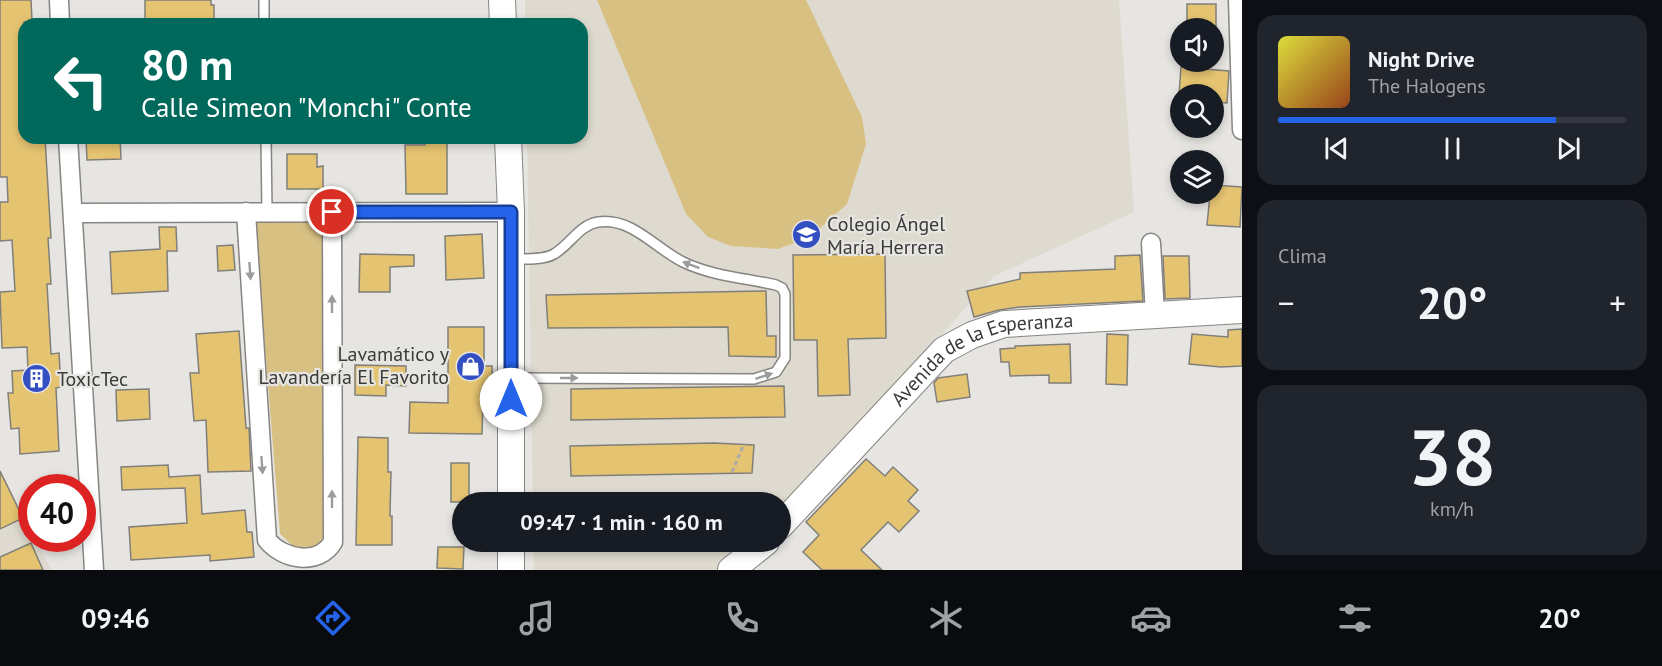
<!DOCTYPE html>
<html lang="es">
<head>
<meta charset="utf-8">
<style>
  :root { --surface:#171b24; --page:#20242c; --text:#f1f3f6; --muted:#9ea1a6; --line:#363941; --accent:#2563eb }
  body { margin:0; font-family:"PT Sans",sans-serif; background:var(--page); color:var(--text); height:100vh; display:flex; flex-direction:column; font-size:22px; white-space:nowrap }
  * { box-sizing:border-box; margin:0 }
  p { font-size:20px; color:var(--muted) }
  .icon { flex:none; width:33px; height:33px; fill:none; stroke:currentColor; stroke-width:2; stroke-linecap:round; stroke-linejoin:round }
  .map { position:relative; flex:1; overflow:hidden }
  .sheet { display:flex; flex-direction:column; gap:15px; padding:15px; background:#0d0f14; width:420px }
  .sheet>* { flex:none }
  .guide { position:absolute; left:18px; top:18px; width:570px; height:126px; border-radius:18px; box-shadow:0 3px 9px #0003; background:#00695c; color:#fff; overflow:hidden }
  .fabs { position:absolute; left:1170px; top:18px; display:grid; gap:12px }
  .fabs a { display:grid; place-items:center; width:54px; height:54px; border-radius:50%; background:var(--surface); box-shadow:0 3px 9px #0003; font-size:30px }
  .speed { position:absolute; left:18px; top:474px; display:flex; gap:12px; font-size:30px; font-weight:700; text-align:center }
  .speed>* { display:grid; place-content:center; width:78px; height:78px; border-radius:50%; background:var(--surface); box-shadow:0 3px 9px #0003; line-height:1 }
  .speed .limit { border:9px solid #d22; background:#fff; color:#111 }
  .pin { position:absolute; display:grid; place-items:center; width:51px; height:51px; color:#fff; margin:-26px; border:3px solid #fff; border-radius:50%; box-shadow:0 2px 6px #0007 }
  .me { position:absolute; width:66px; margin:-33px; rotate:0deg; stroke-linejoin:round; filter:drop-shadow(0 0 4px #0008) }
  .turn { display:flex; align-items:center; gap:21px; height:126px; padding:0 24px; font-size:27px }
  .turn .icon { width:78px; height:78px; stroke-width:2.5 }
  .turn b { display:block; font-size:42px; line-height:51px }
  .big { font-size:45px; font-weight:800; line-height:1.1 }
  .sheet .widget { flex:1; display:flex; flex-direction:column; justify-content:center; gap:9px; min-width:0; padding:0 21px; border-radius:18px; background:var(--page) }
  .sheet .dial { align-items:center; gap:0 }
  .dial b { font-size:78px; line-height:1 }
  .song { display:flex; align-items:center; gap:18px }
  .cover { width:72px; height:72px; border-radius:9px; background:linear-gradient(135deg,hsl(60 70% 55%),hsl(20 70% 35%)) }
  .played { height:6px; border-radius:3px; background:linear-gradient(90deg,var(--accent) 80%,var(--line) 80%) }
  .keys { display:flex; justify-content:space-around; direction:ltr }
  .heat { display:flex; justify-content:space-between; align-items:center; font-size:33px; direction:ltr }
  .trip { position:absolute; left:452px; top:492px; width:339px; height:60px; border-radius:30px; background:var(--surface); box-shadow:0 3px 9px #0003; font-weight:800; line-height:60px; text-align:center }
  .menu { display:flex; height:96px; justify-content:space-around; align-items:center; background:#090b0e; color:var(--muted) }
  .menu .icon { width:42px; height:42px }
  .menu .active { color:var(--accent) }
  .menu b { font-size:27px; color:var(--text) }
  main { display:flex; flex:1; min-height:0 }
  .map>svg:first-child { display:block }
  .built { fill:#dedacf }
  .green { fill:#d8c083 }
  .building { fill:#e5c471; stroke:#817f7b; stroke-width:1.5 }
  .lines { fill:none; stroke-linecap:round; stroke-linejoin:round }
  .lane-casing { stroke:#878582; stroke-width:12 }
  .street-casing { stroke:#878582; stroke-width:21 }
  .secondary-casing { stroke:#878582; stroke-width:28 }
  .path { stroke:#acaba8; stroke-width:3; stroke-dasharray:4.5 3; stroke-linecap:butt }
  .lane { stroke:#fff; stroke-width:9 }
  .street { stroke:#fff; stroke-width:18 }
  .secondary { stroke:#fff; stroke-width:26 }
  .oneway { fill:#9c9c9c }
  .route-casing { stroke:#184099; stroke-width:15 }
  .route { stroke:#2563eb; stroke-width:10 }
  .labels { text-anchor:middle; stroke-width:4.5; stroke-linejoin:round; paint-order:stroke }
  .poi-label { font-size:20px; fill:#3a3a38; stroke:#e6e5e1; text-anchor:start }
  .street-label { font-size:20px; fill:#3a3a38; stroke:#e6e5e1 }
</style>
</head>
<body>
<main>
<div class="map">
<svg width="1242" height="570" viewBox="0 0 1242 570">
  <rect width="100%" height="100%" fill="#e6e5e1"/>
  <g class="built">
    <polygon points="525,0 1119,0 1134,212 994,276 780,515 780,502 533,502 527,138 582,138 582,24 525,24"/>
    <polygon points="0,469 31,532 32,538 35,539 51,570 0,570"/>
    <polygon points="533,542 756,542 718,570 534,570"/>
  </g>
  <g class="green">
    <polygon points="597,0 806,0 862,117 866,144 847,204 810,237 778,249 731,246 708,237 686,214"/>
    <polygon points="255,222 326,222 326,538 318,548 294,547 280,534"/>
  </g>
  <g class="building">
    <polygon points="0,0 31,0 32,21 24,22 24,138 45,138 51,238 48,238 51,284 47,284 51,354 59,353 61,387 56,388 59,451 20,454 19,428 11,429 8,393 13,393 12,371 28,370 27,347 2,348 0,292 15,291 12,240 0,241 0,202 8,202 7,177 0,177"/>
    <polygon points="145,0 211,0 211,5 214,5 214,24 145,24"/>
    <rect x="1187" y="4" width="29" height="22"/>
    <polygon points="1181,67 1229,71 1227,103 1214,102 1214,94 1179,94"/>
    <polygon points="86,138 120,138 121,159 87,160"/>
    <polygon points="425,140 447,140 447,194 406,194 405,145 425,145"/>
    <polygon points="287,154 317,154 317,167 323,166 323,189 287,189"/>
    <polygon points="1214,185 1242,187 1240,227 1207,225 1210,194 1214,194"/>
    <polygon points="159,227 176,227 177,251 167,251 168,291 112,294 110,252 160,249"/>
    <polygon points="482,234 484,278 446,280 445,236"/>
    <polygon points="233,245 235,270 218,271 217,246"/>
    <polygon points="360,254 414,255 414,266 390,267 390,292 359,292"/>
    <polygon points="885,254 886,338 848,339 850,395 818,396 817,340 794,340 793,255"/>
    <polygon points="1140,255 1143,301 1020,307 999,310 974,317 967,291 1020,279 1020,273 1115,269 1115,256"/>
    <polygon points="1163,256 1189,256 1190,298 1165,299"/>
    <polygon points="766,291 767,336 776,336 776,357 729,356 728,327 548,328 546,295"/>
    <polygon points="448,327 484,327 484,366 492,366 493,399 483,399 482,434 409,433 410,402 448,403"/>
    <polygon points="1242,329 1242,366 1221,367 1189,364 1192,334 1228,337 1228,330"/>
    <polygon points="239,331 246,428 249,428 251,471 208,472 206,420 194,421 190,373 199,373 196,334"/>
    <polygon points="1107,334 1128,335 1127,385 1106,384"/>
    <polygon points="1070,344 1071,383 1049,383 1049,375 1010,376 1009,362 1001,362 1000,349 1015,348 1015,346"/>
    <polygon points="355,365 406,366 406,386 386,385 386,396 355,395"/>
    <polygon points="967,374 970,397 937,402 934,383 938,378"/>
    <polygon points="784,386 785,417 571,420 571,389"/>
    <polygon points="149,389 150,419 117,421 116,390"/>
    <polygon points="358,437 388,438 388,472 391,472 390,516 392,516 392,545 356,545"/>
    <polygon points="714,443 754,445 752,473 571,476 570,446"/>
    <polygon points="866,459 885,476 893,467 918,490 908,501 919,511 899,532 888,522 861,550 882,570 822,570 803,552 819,535 806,522"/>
    <rect x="451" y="463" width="18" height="39"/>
    <polygon points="168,465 169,477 200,475 202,514 245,510 247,532 252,532 254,557 210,561 210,555 131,560 129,527 187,523 185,488 122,490 121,467"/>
    <polygon points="0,471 23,518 0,529"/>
    <polygon points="31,543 43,570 0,570 0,557"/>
    <polygon points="438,547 464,547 463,569 437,568"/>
  </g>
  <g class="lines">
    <defs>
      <g id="lane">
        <polyline points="264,0 264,24"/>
        <polyline points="266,138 267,212"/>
        <path d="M513 378 754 379 776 372 785 358V294L782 288 776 285C745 278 712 276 683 262 656 249 632 217 598 222 579 225 570 245 554 254 544 260 526 259 514 259"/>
      </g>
      <g id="street">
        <polyline points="59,0 60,24"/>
        <polyline points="1238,0 1242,130"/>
        <polyline points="68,138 94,570"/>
        <path d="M246 212 267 540C283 560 319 566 333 542L332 212"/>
        <polyline points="73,213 511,212"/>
        <polyline points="1151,243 1155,315"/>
      </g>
      <g id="secondary">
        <polyline points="502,0 503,24"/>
        <polyline points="508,138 511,212 511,502"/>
        <path id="s1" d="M780 526 944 350 972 335 1004 324 1242 310"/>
        <polyline points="511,542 511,570"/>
        <polyline points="731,570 766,542"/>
      </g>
    </defs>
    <use href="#lane" class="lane-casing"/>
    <use href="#street" class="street-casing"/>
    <use href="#secondary" class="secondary-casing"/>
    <polyline class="path" points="732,472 744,444"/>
    <use href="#lane" class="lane"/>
    <use href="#street" class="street"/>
    <use href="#secondary" class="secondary"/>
  </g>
  <defs><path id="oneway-solid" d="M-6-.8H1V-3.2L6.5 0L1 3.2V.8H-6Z" transform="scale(1.5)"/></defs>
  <g class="oneway">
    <use href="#oneway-solid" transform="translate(691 265) rotate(-159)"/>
    <use href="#oneway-solid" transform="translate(250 271) rotate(86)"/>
    <use href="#oneway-solid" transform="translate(332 304) rotate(-90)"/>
    <use href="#oneway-solid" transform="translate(764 376) rotate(-18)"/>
    <use href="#oneway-solid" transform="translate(569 378)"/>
    <use href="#oneway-solid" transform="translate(262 465) rotate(86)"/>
    <use href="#oneway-solid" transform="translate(332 499) rotate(-90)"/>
  </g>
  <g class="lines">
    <defs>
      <polyline id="route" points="332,212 511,212 511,399"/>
    </defs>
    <use href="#route" class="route-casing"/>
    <use href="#route" class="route"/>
  </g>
  <defs>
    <symbol id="school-disc" viewBox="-11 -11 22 22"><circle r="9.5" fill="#344fc1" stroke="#e6e5e1"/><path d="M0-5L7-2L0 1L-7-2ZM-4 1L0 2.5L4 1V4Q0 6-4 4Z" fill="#fff"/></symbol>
    <symbol id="shop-disc" viewBox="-11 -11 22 22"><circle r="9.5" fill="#344fc1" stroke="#e6e5e1"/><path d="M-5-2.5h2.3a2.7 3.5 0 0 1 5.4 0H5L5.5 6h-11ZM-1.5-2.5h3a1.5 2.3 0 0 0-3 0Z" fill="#fff"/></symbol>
    <symbol id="building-disc" viewBox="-11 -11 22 22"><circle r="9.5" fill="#344fc1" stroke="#e6e5e1"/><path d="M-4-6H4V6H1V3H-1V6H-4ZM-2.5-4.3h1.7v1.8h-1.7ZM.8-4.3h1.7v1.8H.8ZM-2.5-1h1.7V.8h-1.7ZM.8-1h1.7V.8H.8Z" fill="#fff"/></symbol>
  </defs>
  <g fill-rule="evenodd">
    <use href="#school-disc" x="790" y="218" width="33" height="33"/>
    <use href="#shop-disc" x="454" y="350" width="33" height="33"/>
    <use href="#building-disc" x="20" y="362" width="33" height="33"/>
  </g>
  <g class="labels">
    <g class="poi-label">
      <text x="827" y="231">Colegio Ángel<tspan x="827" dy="23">María Herrera</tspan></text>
      <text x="449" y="361" text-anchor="end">Lavamático y<tspan x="449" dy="23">Lavandería El Favorito</tspan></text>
      <text x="57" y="386">ToxicTec</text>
    </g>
    <g class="street-label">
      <text dy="7" stroke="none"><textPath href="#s1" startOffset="272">Avenida de la Esperanza</textPath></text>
    </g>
  </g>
</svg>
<div class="fabs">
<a><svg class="icon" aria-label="sound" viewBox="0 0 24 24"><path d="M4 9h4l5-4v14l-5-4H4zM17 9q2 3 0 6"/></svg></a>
<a><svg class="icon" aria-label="search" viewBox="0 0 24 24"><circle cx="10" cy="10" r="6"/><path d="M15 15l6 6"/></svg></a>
<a><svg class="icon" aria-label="layers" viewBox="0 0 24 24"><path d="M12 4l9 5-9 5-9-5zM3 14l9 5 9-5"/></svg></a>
</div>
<div class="speed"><div class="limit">40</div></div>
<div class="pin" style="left:332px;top:212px;background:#d93025"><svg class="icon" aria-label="arrive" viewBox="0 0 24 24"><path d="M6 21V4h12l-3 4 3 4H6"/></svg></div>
<svg class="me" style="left:511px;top:399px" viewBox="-20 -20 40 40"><circle r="19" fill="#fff"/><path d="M0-13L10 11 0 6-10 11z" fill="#2563eb"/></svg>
<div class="trip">09:47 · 1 min · 160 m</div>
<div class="guide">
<div class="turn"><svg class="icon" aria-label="left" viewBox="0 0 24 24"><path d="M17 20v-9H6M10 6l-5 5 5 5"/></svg><div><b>80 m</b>Calle Simeon &quot;Monchi&quot; Conte</div></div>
</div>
</div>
<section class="sheet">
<div class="widget">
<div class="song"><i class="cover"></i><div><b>Night Drive</b><p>The Halogens</p></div></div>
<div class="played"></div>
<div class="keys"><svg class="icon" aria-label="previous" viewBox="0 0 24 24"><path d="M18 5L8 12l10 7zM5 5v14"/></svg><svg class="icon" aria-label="pause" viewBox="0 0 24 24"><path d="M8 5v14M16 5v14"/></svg><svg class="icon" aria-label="next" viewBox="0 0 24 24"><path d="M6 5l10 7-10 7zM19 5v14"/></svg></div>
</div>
<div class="widget"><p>Clima</p>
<div class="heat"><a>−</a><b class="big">20°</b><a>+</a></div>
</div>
<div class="widget dial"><b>38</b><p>km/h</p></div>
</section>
</main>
<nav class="menu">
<b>09:46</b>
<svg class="icon active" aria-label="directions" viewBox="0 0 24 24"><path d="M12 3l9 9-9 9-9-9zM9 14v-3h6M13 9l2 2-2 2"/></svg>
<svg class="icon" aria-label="music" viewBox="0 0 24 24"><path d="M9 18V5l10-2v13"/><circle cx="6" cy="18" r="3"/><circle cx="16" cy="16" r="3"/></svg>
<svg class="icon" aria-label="phone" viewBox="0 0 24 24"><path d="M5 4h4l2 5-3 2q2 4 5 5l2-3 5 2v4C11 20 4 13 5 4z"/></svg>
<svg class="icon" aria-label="climate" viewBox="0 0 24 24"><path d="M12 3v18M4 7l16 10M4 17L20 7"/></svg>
<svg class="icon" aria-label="car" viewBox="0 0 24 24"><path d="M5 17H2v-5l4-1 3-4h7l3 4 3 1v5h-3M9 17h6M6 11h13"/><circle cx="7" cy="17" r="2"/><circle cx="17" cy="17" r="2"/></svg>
<svg class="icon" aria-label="filters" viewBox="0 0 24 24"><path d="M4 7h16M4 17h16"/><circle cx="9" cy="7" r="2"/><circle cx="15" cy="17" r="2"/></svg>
<b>20°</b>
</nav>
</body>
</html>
